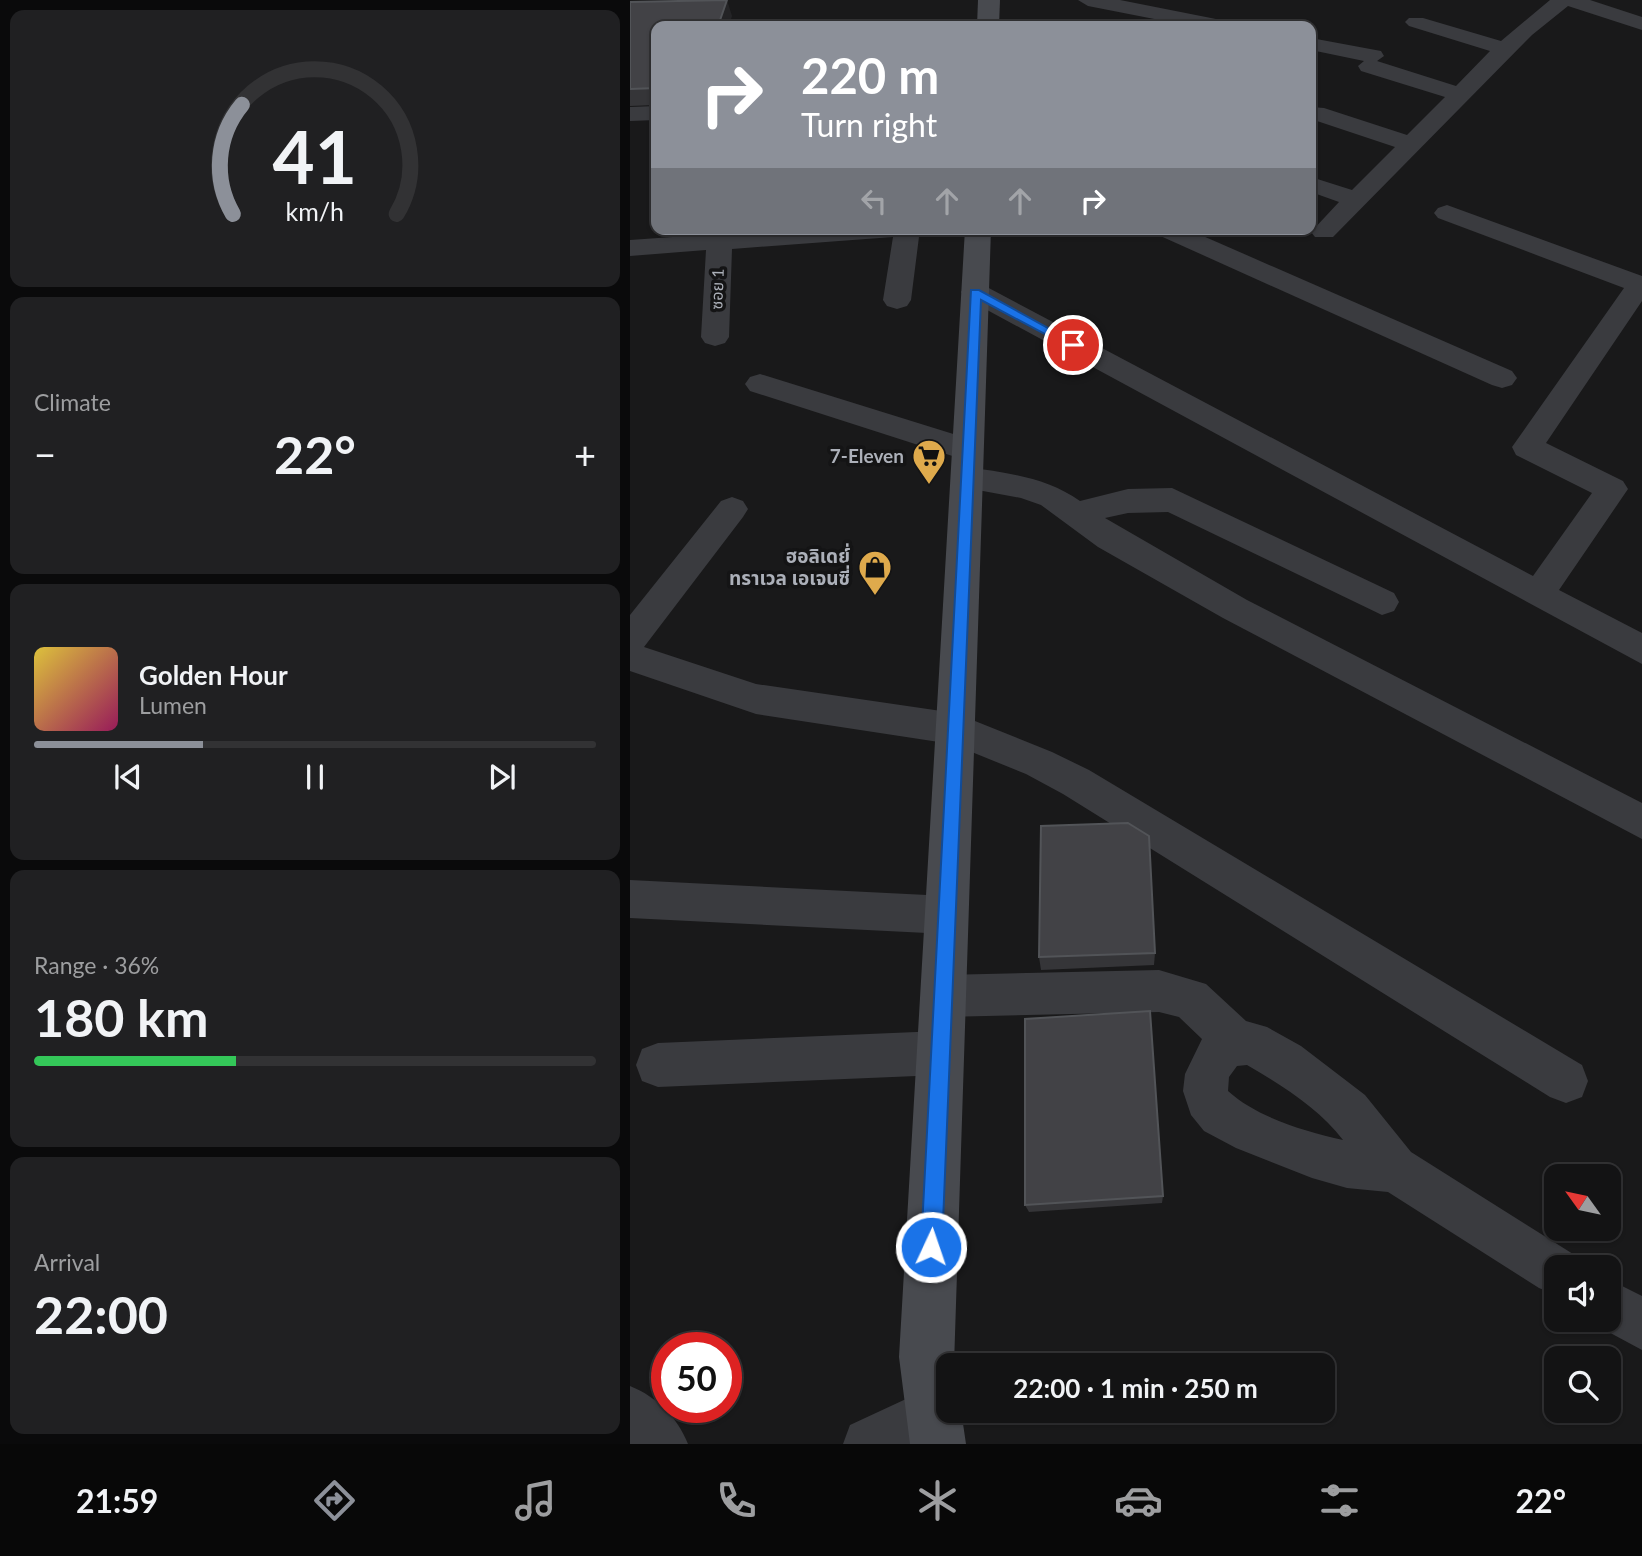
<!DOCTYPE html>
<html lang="en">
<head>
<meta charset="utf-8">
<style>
  :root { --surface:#131314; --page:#202022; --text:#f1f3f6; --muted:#9d9ea0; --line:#323234; --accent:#8c9099 }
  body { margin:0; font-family:Lato,"Noto Sans Thai",sans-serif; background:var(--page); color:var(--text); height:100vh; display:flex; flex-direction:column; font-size:26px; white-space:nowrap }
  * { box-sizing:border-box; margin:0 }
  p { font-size:23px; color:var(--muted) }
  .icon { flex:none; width:38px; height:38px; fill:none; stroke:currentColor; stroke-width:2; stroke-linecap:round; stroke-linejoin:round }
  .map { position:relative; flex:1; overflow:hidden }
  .drawer { display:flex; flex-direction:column; gap:10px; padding:10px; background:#0a0a0b; width:630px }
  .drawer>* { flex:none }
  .top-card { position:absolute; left:21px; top:21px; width:665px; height:214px; border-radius:14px; box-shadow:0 2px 5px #0004,0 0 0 2px var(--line); background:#8c9099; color:#fff; overflow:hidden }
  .needle { width:46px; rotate:303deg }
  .buttons { position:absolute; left:914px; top:1164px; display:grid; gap:14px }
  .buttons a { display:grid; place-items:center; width:77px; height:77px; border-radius:14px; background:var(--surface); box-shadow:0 2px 5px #0004,0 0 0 2px var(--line); font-size:35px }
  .speed { position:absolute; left:21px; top:1332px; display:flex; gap:14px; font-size:35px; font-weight:700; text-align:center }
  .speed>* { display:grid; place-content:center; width:91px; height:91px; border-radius:50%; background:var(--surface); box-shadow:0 2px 5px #0004,0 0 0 2px var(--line); line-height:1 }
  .speed .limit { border:10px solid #d22; background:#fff; color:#111 }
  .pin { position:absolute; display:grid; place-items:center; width:60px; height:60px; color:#fff; margin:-30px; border:4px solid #fff; border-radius:50%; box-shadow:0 2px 7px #0007 }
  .me { position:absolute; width:77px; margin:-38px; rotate:3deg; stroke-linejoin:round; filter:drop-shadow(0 0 5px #0008) }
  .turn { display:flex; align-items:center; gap:24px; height:147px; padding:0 35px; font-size:32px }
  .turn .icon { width:91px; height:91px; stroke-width:2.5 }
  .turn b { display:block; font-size:49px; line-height:60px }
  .lanes { display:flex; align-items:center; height:66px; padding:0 35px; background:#0003; justify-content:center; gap:35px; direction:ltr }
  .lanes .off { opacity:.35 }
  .big { font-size:52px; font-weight:700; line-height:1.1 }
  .drawer .tile { flex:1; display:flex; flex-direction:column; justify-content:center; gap:10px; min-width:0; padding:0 24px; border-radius:14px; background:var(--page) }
  .drawer .dial { align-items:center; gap:0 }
  .dial svg { height:182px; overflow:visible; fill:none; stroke:var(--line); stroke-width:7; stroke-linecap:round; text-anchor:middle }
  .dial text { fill:var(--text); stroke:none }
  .song { display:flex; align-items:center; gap:21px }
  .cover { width:84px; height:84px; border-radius:10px; background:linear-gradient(135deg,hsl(50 70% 55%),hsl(330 70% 35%)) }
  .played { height:7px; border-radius:4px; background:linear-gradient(90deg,var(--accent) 30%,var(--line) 30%) }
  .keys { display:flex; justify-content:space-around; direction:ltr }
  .heat { display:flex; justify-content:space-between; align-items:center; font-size:38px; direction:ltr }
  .charge { height:10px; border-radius:5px; background:linear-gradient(90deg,#34c759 36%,var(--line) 0) }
  .trip { position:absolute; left:306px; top:1353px; width:399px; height:70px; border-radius:14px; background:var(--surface); box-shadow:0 2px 5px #0004,0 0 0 2px var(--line); font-weight:700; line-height:70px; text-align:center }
  .menu { display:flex; height:112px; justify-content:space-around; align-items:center; background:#080808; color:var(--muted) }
  .menu .icon { width:49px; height:49px }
  .menu .selected { color:var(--accent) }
  .menu b { font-size:32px; color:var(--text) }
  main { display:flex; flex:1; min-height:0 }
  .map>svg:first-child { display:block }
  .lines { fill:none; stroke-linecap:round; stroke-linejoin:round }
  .street { fill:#3a3b3f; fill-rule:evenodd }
  .secondary { fill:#484a4f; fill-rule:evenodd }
  .wall { fill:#353538 }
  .shaded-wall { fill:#242426 }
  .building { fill:#424246; stroke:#525458; stroke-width:2 }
  .route { fill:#1a73e8; stroke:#114b97; stroke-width:2 }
  .labels { text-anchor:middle; stroke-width:7; stroke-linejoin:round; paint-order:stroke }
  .far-street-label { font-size:16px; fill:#acb0b9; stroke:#141415 }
  .poi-label { font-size:19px; font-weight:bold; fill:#acb0b9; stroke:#141415; text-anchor:end }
</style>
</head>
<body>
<main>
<section class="drawer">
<div class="tile dial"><svg viewBox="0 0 100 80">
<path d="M14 69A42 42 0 1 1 86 69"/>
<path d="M14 69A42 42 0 0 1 18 21" stroke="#8c9099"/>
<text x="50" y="56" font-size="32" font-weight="700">41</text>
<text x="50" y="72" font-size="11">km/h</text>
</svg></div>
<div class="tile"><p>Climate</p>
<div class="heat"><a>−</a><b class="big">22°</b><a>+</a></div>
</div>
<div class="tile">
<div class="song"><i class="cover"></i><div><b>Golden Hour</b><p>Lumen</p></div></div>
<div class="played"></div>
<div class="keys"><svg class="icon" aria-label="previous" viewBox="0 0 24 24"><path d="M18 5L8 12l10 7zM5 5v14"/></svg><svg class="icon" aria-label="pause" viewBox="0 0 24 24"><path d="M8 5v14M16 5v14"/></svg><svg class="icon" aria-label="next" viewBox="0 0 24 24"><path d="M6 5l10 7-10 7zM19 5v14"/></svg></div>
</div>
<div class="tile"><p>Range · 36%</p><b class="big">180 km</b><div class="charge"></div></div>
<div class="tile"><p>Arrival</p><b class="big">22:00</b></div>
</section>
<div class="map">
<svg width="1012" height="1444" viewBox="0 0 1012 1444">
  <rect width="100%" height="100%" fill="#19191a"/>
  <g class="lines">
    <g class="street">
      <polygon points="448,0 490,0 591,20 602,26 560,26 458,6"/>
      <polygon points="920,0 960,0 1012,17 1012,30 938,6 902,35 703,237 685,237 681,232 709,202 681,192 681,177 722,190 765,147 681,119 681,107 694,108 777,135 815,97 731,71 728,66 734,61 681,50 681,38 751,51 754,56 747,61 826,86 860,51 779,26 775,22 779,18 793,18 871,41"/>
      <polygon points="26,106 26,120 0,121 0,107"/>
      <polygon points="817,205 1012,276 1012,301 916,443 993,481 998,489 929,590 1012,633 1012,664 335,298 331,292 335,286 345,284 355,286 903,576 962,493 886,455 882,447 994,288 808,218 804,213 808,208"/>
      <polygon points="154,229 290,229 281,300 277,306 267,309 257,306 253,300 263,237 102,249 99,337 95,343 85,346 75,343 71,337 76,250 0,256 0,240"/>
      <polygon points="522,229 557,229 882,371 887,378 882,385 872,388 862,385 526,234"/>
      <polygon points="130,374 349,442 353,450 349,458 338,461 120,391 115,384 120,377"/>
      <path d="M337 467C377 473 416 477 450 501L498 489 542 488 764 593 769 602 764 611 752 615 538 512 498 513 475 518 617 600 1012 803V839L593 618 468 547 411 505 391 498 326 486 321 478 326 470Z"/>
      <polygon points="102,497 113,501 118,509 113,517 14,647 126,684 325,713 422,752 459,770 952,1065 958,1081 952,1097 936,1103 920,1097 433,794 396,774 322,744 126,714 0,671 0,615 91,501"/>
      <polygon points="0,880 317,896 332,901 338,915 332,929 317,934 0,918"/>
      <path d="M529 970 576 984 616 1021 637 1027 671 1046 735 1095 781 1152 943 1254 949 1267H926V1295L909 1288 758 1192 717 1188 682 1178 606 1148 574 1131 561 1115 553 1091 555 1074 572 1039 549 1017 529 1012 313 1017 298 1011 292 996 298 981 313 975ZM617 1065C650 1084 690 1109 713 1140 674 1131 628 1118 598 1091L599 1077 607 1066Z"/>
      <polygon points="310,1031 326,1037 332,1053 326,1069 310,1075 28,1087 12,1081 6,1065 12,1049 28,1043"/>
      <polygon points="978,1279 1012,1296 1012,1350 960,1322 978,1320"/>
      <path d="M0 1386C27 1397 47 1417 58 1444H0Z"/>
      <polygon points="304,1386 318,1392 318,1410 329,1410 322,1430 295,1444 213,1444 220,1425"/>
    </g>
    <g class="secondary">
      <polygon points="348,0 370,0 369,26 347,26"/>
      <polygon points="335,229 361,229 324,1365 318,1365 318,1410 331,1410 336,1444 280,1444 269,1357"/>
    </g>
  </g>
  <g class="wall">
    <polygon points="0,2 102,16 26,26 26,105 0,106"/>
    <polygon points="525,953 524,965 411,970 409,957"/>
    <polygon points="533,1196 532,1203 399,1212 395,1205"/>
  </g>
  <polygon class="shaded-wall" points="97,0 102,16 99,26 88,26"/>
  <g class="building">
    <polygon points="97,0 88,26 26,26 26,88 0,89 0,2"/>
    <polygon points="498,823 519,836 525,953 409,957 411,826"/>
    <polygon points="520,1011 533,1196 395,1205 395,1019"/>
  </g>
  <polygon class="route" points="341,290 349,290 449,345 439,347 351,300 312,1247 309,1254 301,1257 294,1254 291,1247"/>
  <defs>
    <symbol id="supermarket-pin" viewBox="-11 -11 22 30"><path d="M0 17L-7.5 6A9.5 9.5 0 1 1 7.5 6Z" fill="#dfaa4c" stroke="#141415"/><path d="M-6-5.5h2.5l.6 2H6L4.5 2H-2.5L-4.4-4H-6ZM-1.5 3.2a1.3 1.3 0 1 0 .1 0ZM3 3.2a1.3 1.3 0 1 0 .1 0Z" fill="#111"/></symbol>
    <symbol id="shop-pin" viewBox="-11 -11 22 30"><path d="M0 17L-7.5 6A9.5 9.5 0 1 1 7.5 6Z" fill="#dfaa4c" stroke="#141415"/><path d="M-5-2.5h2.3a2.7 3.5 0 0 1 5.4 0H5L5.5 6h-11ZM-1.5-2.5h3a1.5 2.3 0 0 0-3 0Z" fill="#111"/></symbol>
  </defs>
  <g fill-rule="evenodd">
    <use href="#supermarket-pin" x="280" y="437" width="38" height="52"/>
    <use href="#shop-pin" x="226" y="548" width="38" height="52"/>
  </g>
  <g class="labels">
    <g class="far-street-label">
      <text transform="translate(87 289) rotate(-88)" y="6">ซอย 1</text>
    </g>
    <g class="poi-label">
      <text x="274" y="463">7-Eleven</text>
      <text x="220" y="563">ฮอลิเดย์่<tspan x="220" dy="22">ทราเวล เอเจนซี่</tspan></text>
    </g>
  </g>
</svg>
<div class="buttons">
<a><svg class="needle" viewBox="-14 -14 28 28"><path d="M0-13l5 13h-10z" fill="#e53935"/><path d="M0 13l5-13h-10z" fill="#9d9ea0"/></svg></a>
<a><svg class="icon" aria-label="sound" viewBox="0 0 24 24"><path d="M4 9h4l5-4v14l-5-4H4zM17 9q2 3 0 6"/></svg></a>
<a><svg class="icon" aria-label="search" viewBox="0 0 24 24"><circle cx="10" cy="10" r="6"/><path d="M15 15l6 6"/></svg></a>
</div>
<div class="speed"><div class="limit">50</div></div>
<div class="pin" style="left:443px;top:345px;background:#d93025"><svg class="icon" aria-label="arrive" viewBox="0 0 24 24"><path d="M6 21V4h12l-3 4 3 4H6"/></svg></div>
<svg class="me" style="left:301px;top:1247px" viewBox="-20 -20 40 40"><circle r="17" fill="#1a73e8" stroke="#fff" stroke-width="3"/><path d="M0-11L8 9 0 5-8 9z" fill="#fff"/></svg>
<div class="trip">22:00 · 1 min · 250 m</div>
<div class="top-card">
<div class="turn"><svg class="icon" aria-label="right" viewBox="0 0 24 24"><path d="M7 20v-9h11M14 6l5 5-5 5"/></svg><div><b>220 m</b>Turn right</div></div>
<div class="lanes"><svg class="icon off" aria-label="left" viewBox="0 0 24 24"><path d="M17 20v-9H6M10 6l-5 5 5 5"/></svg><svg class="icon off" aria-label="ahead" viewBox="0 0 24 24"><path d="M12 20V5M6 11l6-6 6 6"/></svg><svg class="icon off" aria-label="ahead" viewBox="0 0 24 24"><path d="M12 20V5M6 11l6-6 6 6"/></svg><svg class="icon" aria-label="right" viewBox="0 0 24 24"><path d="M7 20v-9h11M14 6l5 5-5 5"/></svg></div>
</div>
</div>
</main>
<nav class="menu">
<b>21:59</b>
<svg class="icon selected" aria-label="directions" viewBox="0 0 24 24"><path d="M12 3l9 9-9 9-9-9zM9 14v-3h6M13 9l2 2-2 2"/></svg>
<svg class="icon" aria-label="music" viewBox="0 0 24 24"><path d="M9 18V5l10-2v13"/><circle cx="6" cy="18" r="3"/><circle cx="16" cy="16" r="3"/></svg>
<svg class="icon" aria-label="phone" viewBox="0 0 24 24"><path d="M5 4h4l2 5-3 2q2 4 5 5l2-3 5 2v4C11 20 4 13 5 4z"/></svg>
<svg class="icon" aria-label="climate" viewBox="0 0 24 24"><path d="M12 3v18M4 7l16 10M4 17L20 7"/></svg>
<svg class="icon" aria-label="car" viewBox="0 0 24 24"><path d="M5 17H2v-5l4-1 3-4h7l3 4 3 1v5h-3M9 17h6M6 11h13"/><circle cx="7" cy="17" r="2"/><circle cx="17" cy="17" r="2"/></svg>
<svg class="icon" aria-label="filters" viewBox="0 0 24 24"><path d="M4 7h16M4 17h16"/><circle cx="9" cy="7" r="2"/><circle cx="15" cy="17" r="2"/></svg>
<b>22°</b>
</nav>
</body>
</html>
